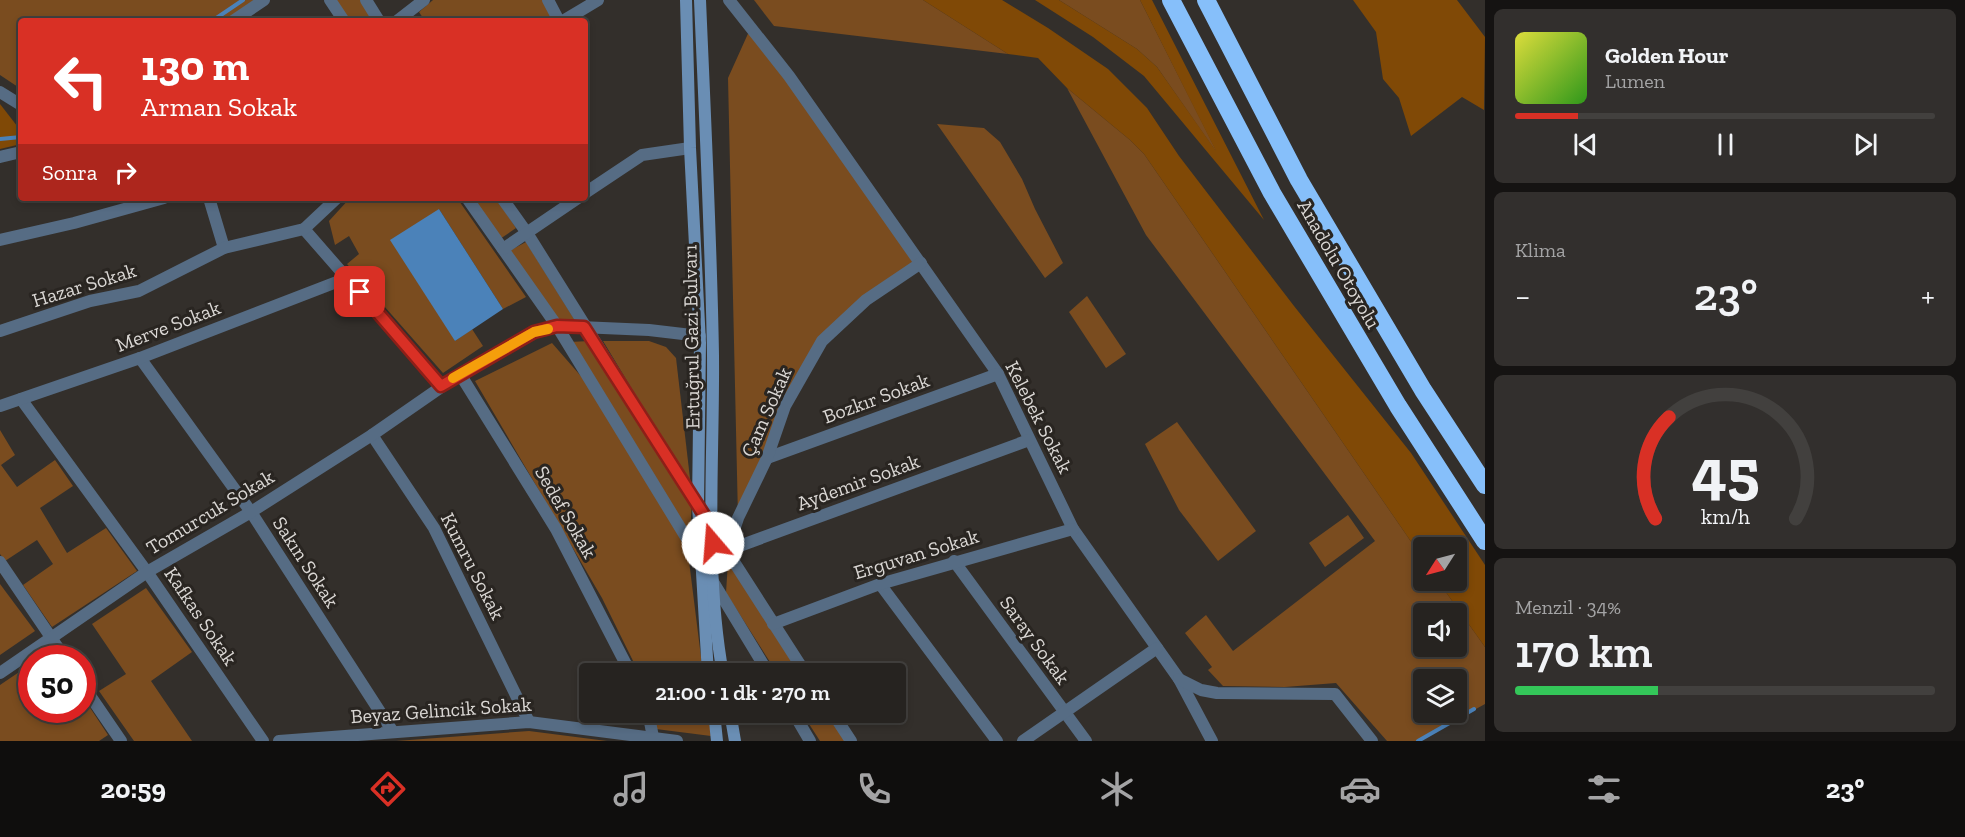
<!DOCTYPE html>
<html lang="tr">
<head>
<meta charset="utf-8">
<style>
  :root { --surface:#262320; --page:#322f2d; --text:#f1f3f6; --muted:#a4a4a5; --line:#42403e; --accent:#d93025 }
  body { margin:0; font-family:"Zilla Slab",serif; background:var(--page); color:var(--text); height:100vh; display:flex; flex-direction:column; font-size:22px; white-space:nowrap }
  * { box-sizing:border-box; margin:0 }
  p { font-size:20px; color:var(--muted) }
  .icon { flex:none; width:33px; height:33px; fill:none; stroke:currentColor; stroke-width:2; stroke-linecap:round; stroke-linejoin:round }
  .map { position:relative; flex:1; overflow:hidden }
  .drawer { display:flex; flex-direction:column; gap:9px; padding:9px; background:#151312; width:480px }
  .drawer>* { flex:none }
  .banner { position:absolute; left:18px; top:18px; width:570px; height:183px; border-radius:6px; box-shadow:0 3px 9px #0003,0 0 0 2px var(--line); background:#d93025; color:#fff; overflow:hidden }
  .needle { width:39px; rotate:234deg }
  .fabs { position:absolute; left:1413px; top:537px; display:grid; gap:12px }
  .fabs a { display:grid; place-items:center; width:54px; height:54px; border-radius:6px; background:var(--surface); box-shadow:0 3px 9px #0003,0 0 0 2px var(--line); font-size:30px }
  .speed { position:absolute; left:18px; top:645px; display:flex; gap:12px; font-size:30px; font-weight:700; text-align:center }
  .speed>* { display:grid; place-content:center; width:78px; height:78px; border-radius:50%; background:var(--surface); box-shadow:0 3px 9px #0003,0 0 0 2px var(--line); line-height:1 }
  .speed .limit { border:9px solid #d22; background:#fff; color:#111 }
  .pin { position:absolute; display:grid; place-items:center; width:51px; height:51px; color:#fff; margin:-26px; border-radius:12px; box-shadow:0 3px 9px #0006 }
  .me { position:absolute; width:66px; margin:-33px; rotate:342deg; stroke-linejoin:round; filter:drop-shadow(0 0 4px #0008) }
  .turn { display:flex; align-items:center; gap:21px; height:126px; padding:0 24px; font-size:27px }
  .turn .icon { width:78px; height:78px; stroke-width:2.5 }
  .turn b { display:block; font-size:42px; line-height:51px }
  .then { display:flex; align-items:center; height:57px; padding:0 24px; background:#0003; gap:12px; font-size:22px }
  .big { font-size:45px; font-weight:600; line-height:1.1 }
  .drawer .tile { flex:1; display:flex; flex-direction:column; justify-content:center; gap:9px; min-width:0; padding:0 21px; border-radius:9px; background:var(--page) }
  .drawer .dial { align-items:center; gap:0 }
  .dial svg { height:156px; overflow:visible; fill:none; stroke:var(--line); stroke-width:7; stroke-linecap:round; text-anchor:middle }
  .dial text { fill:var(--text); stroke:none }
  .song { display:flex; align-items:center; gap:18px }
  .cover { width:72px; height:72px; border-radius:9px; background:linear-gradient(135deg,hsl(60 70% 55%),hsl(110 70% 35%)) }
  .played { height:6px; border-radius:3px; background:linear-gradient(90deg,var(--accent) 15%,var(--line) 15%) }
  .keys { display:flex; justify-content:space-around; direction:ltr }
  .heat { display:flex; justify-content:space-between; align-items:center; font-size:33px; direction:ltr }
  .charge { height:9px; border-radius:4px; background:linear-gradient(90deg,#34c759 34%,var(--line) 0) }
  .trip { position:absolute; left:579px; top:663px; width:327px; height:60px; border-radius:6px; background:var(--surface); box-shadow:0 3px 9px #0003,0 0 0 2px var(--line); font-weight:600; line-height:60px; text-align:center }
  .tab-bar { display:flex; height:96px; justify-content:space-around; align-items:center; background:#0f0e0d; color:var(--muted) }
  .tab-bar .icon { width:42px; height:42px }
  .tab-bar .selected { color:var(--accent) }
  .tab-bar b { font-size:27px; color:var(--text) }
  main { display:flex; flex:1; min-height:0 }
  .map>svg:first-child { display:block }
  .green { fill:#7a4c1f; fill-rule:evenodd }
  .forest { fill:#804906 }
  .water { fill:#4b82b9 }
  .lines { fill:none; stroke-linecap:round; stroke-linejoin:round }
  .stream { stroke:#4b82b9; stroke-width:4 }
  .minor { stroke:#566c84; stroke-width:12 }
  .secondary { stroke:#6a8eb4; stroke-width:12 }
  .motorway { stroke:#86bffa; stroke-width:18 }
  .route-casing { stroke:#8d1f18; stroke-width:15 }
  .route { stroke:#d93025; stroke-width:10 }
  .slow { stroke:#f59e0b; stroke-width:10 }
  .labels { text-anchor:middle; stroke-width:6; stroke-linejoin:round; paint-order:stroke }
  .street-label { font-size:20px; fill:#dad7d4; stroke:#292521 }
</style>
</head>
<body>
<main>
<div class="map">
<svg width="1485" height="741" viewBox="0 0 1485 741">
  <rect width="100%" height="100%" fill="#332f2b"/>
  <g class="green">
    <polygon points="0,0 264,0 233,21 21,21 21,89 0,75"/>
    <polygon points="336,0 360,0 374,21 350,21"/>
    <polygon points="433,0 543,0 555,21 425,21 419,12"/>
    <polygon points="754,0 923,0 1008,54 774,26"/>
    <polygon points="1059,0 1140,0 1219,156 1157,67 1137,49"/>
    <polygon points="751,27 921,263 822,341 738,518 728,78"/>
    <path d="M1067 88 1130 140 1144 154 1423 559 1424 580 1438 581 1485 647V704L1418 741H1387L1336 683 1285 687 1223 686 1208 670 1212 667 1185 633 1206 615 1233 651 1375 541 1146 235ZM1424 614H1456V646H1424ZM1424 680H1456V712H1424Z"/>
    <polygon points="937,124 984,128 1000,142 1022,179 1035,209 1063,263 1045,278"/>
    <polygon points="350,198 457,198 526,297 503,309 439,209 455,341 472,329 483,346 443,373 347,264 359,254 349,236 335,245 329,221"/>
    <polygon points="471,198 496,198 516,228 500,239"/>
    <polygon points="526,242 576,322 557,322 509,251"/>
    <polygon points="1087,296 1126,354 1106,368 1069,312"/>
    <polygon points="590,341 692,501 690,534 569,342"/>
    <polygon points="603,341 649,341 666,347 676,358 691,487"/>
    <polygon points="552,343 586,382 687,545 703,673 639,673 602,598 475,381"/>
    <polygon points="1177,422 1256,531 1218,561 1179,510 1145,444"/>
    <polygon points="0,430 15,455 1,465 17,487 55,460 73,486 40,508 67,553 106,528 137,571 52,627 23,585 53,564 37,540 5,561 0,554"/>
    <polygon points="1348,515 1364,538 1325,567 1309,543"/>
    <polygon points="728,561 801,673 777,673 726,593"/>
    <polygon points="0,584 35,631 0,655"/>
    <polygon points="146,588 192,652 151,681 192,741 134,741 99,691 126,674 92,624"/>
    <polygon points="31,664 32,710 82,710 83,697 108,735 99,741 0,741 0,685"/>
    <polygon points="654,713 708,713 711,736 656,729"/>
    <polygon points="802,713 826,713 845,741 820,741"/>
    <polygon points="529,731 607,741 396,741"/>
  </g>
  <g class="forest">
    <polygon points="923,0 1002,0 1048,28 1108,69 1147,108 1179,156 1294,306 1411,453 1485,565 1485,647 1438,581 1456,580 1456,548 1424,548 1423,559 1144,154 1130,140 1067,88 1038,58 1008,54"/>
    <polygon points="1035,0 1059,0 1137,49 1157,67 1216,151 1140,0 1152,0 1264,220 1144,76 1093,37"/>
    <polygon points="1353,0 1457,0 1485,37 1484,110 1462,97 1411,136 1399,98 1383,79 1376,32"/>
    <polygon points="0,104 21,131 21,144 0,149"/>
  </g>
  <polygon class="water" points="439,209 503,309 455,341 390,240"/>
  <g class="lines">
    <g class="stream">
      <polyline points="212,21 243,0"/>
      <polyline points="0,139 21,137"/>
      <polyline points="1418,741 1474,709"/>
    </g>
    <g class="minor">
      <polyline points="330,0 344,21"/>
      <polyline points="366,0 379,21"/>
      <polyline points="548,0 559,21"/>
      <polyline points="729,0 789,76 998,374 1073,529 1179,679 1212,741"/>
      <polyline points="233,21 264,0"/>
      <polyline points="397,21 424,0"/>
      <polyline points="563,21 598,0"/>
      <polyline points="0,92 21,105"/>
      <polyline points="0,157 21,152"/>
      <polyline points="585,193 642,155 690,148"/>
      <polyline points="209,198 224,248"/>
      <polyline points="467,198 557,326 703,565"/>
      <polyline points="502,198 527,233 700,509"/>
      <polyline points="304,229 441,386"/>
      <polyline points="0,240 74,223 164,198"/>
      <polyline points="503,249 578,198"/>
      <polyline points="0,331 90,301 139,291 224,248 304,229 337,198"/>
      <polyline points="140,358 251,512 393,732"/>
      <polyline points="460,374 556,529 631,674"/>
      <polyline points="21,399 147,572 263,741"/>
      <polyline points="0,406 140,358 347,278"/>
      <polyline points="372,435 434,528 529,722"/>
      <polyline points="767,458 998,374"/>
      <polyline points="709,523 806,674"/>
      <polyline points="727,551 738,518 767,458 785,406 822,341 866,300 921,263"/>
      <polyline points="723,552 1029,440"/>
      <polyline points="954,561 1086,741"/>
      <polyline points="0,562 65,658"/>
      <polyline points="712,580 769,674"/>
      <polyline points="880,584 997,741"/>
      <polyline points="773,624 880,584 1073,529"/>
      <polyline points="0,673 147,572 251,512 372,435 460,374 534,332 557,326 649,330 700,336"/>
      <polyline points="1179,679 1201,690 1217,693 1335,694 1372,741"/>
      <polyline points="82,684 121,741"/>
      <polyline points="648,712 653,737"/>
      <polyline points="793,712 810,741"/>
      <polyline points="832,712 851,741"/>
      <polyline points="279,741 529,722 677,741"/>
      <polyline points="1023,741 1157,648"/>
    </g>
    <g class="secondary">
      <polyline points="686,0 690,148 700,343 698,505 708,674"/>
      <path d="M700 0C705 118 711 237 713 355 714 461 704 569 723 674"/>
      <polyline points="714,712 717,741"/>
      <polyline points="730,712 735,741"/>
    </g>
    <g class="motorway">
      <polyline points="1171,0 1272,193 1398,406 1485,541"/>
      <polyline points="1206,0 1299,180 1423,390 1485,485"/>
    </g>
  </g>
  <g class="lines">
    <defs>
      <polyline id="route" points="360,292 441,386 534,332 557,326 584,327 713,529 713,543"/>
    </defs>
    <use href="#route" class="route-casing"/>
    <use href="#route" class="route"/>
    <polyline class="slow" points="453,378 534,332 548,329"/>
  </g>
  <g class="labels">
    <g class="street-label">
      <text transform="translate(1339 264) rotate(60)" y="7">Anadolu Otoyolu</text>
      <text transform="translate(84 285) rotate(-17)" y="7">Hazar Sokak</text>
      <text transform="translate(168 326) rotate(-21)" y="7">Merve Sokak</text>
      <text transform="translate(691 337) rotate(-91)" y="7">Ertuğrul Gazi Bulvarı</text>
      <text transform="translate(876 398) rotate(-20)" y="7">Bozkır Sokak</text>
      <text transform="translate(766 412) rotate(-66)" y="7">Çam Sokak</text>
      <text transform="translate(1039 417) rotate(63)" y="7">Kelebek Sokak</text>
      <text transform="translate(858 482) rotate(-20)" y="7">Aydemir Sokak</text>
      <text transform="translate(210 512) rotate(-31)" y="7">Tomurcuk Sokak</text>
      <text transform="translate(566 512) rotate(60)" y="7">Sedef Sokak</text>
      <text transform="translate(916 554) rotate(-17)" y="7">Erguvan Sokak</text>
      <text transform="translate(306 562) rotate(57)" y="7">Sakın Sokak</text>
      <text transform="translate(473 566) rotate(63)" y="7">Kumru Sokak</text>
      <text transform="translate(201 616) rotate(56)" y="7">Kafkas Sokak</text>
      <text transform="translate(1035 640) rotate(54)" y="7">Saray Sokak</text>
      <text transform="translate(441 710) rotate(-4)" y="7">Beyaz Gelincik Sokak</text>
    </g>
  </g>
</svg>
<div class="fabs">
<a><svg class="needle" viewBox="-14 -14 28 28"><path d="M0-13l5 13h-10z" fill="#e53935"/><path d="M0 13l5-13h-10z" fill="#a4a4a5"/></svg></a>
<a><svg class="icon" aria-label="sound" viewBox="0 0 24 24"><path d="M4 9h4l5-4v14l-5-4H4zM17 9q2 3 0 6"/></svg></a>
<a><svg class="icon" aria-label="layers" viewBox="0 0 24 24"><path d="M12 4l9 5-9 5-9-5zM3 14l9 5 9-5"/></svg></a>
</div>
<div class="speed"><div class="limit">50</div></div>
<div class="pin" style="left:360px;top:292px;background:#d93025"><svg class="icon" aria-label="arrive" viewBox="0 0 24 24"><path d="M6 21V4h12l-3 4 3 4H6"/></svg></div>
<svg class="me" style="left:713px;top:543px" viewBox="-20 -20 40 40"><circle r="19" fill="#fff"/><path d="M0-13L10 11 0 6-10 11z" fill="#d93025"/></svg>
<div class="trip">21:00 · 1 dk · 270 m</div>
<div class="banner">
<div class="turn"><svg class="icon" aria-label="left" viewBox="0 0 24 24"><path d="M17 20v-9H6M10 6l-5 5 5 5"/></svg><div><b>130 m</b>Arman Sokak</div></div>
<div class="then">Sonra<svg class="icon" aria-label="right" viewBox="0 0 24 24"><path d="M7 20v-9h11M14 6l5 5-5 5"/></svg></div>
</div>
</div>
<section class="drawer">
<div class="tile">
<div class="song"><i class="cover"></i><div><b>Golden Hour</b><p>Lumen</p></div></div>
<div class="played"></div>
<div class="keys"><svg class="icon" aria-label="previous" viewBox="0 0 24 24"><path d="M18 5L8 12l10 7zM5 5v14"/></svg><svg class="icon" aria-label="pause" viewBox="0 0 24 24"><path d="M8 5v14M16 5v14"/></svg><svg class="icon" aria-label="next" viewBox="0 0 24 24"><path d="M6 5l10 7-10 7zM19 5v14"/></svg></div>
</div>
<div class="tile"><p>Klima</p>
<div class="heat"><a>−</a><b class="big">23°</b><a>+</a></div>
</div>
<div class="tile dial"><svg viewBox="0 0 100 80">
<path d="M14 69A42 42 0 1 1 86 69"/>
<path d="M14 69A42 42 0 0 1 21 17" stroke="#d93025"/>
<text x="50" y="56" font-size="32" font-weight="700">45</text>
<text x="50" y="72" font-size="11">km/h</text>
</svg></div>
<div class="tile"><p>Menzil · 34%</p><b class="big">170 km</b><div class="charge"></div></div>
</section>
</main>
<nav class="tab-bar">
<b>20:59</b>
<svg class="icon selected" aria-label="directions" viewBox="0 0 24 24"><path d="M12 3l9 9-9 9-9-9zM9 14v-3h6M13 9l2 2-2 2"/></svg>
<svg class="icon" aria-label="music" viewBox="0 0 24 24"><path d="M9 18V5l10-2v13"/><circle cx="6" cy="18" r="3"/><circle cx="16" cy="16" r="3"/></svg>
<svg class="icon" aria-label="phone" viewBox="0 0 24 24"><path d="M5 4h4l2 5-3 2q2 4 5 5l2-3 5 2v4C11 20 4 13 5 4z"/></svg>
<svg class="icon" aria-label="climate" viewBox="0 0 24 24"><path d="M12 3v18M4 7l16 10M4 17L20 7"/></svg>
<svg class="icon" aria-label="car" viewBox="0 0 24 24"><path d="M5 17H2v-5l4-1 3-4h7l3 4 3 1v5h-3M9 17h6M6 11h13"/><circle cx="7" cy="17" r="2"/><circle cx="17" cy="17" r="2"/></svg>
<svg class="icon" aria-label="filters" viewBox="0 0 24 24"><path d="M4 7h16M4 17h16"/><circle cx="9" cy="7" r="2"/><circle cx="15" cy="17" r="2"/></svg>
<b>23°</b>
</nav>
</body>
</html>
